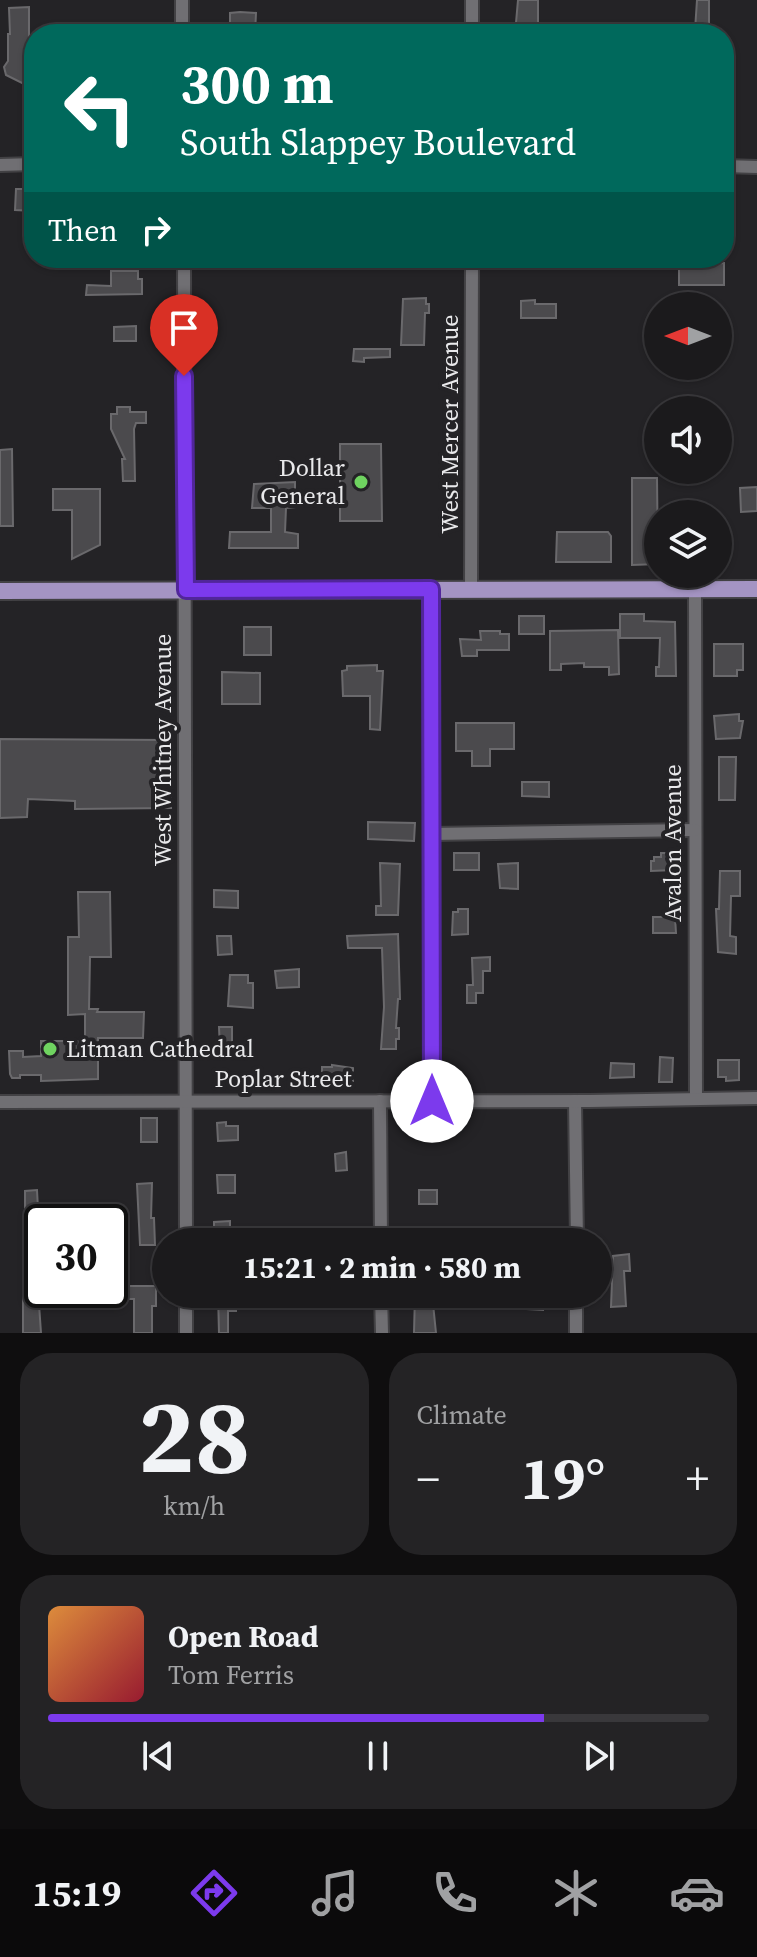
<!DOCTYPE html>
<html lang="en">
<head>
<meta charset="utf-8">
<style>
  :root { --surface:#1b1a1c; --page:#242325; --text:#f1f3f6; --muted:#a0a1a3; --line:#39383b; --accent:#7c3aed }
  body { margin:0; font-family:"Source Serif 4",serif; background:var(--page); color:var(--text); height:100vh; display:flex; flex-direction:column; font-size:30px; white-space:nowrap }
  * { box-sizing:border-box; margin:0 }
  p { font-size:26px; color:var(--muted) }
  .icon { flex:none; width:44px; height:44px; fill:none; stroke:currentColor; stroke-width:2; stroke-linecap:round; stroke-linejoin:round }
  .map { position:relative; height:1333px; overflow:hidden }
  .drawer { display:flex; flex-direction:column; gap:20px; padding:20px; background:#0f0e0f; flex:1 }
  .drawer>* { flex:none }
  .guide { position:absolute; left:24px; top:24px; width:710px; height:244px; border-radius:32px; box-shadow:0 2px 6px #0004,0 0 0 2px var(--line); background:#00695c; color:#fff; overflow:hidden }
  .needle { width:52px; rotate:270deg }
  .fabs { position:absolute; left:644px; top:292px; display:grid; gap:16px }
  .fabs a { display:grid; place-items:center; width:88px; height:88px; border-radius:50%; background:var(--surface); box-shadow:0 2px 6px #0004,0 0 0 2px var(--line); font-size:40px }
  .speed { position:absolute; left:24px; top:1204px; display:flex; gap:16px; font-size:40px; font-weight:700; text-align:center }
  .speed>* { display:grid; place-content:center; width:104px; height:104px; border-radius:50%; background:var(--surface); box-shadow:0 2px 6px #0004,0 0 0 2px var(--line); line-height:1 }
  .speed .limit { border:4px solid #111; border-radius:12px; background:#fff; color:#111 }
  .pin { position:absolute; display:grid; place-items:center; width:68px; height:68px; color:#fff; margin:-82px -34px; border-radius:50% 50% 50% 0; rotate:-45deg; box-shadow:0 0 8px #0007 }
  .pin .icon { rotate:45deg }
  .me { position:absolute; width:88px; margin:-44px; rotate:0deg; stroke-linejoin:round; filter:drop-shadow(0 0 6px #0008) }
  .turn { display:flex; align-items:center; gap:28px; height:168px; padding:0 24px; font-size:36px }
  .turn .icon { width:104px; height:104px; stroke-width:2.5 }
  .turn b { display:block; font-size:56px; line-height:68px }
  .then { display:flex; align-items:center; height:76px; padding:0 24px; background:#0003; gap:16px; font-size:30px }
  .big { font-size:60px; font-weight:700; line-height:1.1 }
  .drawer .card { flex:1; display:flex; flex-direction:column; justify-content:center; gap:12px; min-width:0; padding:0 28px; border-radius:32px; background:var(--page) }
  .drawer .dial { align-items:center; gap:0 }
  .dial b { font-size:104px; line-height:1 }
  .song { display:flex; align-items:center; gap:24px }
  .cover { width:96px; height:96px; border-radius:12px; background:linear-gradient(135deg,hsl(30 70% 55%),hsl(350 70% 35%)) }
  .played { height:8px; border-radius:4px; background:linear-gradient(90deg,var(--accent) 75%,var(--line) 75%) }
  .keys { display:flex; justify-content:space-around; direction:ltr }
  .heat { display:flex; justify-content:space-between; align-items:center; font-size:44px; direction:ltr }
  .drawer .tiles { flex:1; display:grid; gap:20px; grid-template-columns:1fr 1fr }
  .card:last-child { grid-column:span 2 }
  .trip { position:absolute; left:152px; top:1228px; width:460px; height:80px; border-radius:40px; background:var(--surface); box-shadow:0 2px 6px #0004,0 0 0 2px var(--line); font-weight:700; line-height:80px; text-align:center }
  .menu { display:flex; height:128px; justify-content:space-around; align-items:center; background:#0b0a0b; color:var(--muted) }
  .menu .icon { width:56px; height:56px }
  .menu .current { color:var(--accent) }
  .menu b { font-size:36px; color:var(--text) }
  .map>svg:first-child { display:block }
  .building { fill:#4b4a4d; stroke:#6a696c; stroke-width:2 }
  .lines { fill:none; stroke-linecap:round; stroke-linejoin:round }
  .minor-casing { stroke:#424144; stroke-width:16 }
  .major-casing { stroke:#424144; stroke-width:20 }
  .minor { stroke:#706f73; stroke-width:12 }
  .major { stroke:#a494c3; stroke-width:16 }
  .route-casing { stroke:#51269a; stroke-width:20 }
  .route { stroke:#7c3aed; stroke-width:14 }
  .poi-dot { fill:#6fd360; stroke:#242326; stroke-width:3 }
  .labels { text-anchor:middle; stroke-width:8; stroke-linejoin:round; paint-order:stroke }
  .street-label { font-size:24px; fill:#e9e9eb; stroke:#242326 }
  .poi-label { font-size:24px; fill:#e9e9eb; stroke:#242326; text-anchor:end }
</style>
</head>
<body>
<div class="map">
<svg width="757" height="1333" viewBox="0 0 757 1333">
  <rect width="100%" height="100%" fill="#242326"/>
  <g class="building">
    <polygon points="518,0 538,0 538,34 515,34"/>
    <polygon points="697,0 709,0 709,31 695,30"/>
    <polygon points="29,7 29,82 22,83 6,75 4,67 8,61 8,34 10,34 9,8"/>
    <polygon points="240,12 256,13 255,34 230,34 230,13"/>
    <polygon points="16,189 27,189 27,193 33,193 34,211 15,210"/>
    <polygon points="679,258 698,258 698,264 724,263 724,285 679,285"/>
    <polygon points="111,271 138,271 138,279 142,279 142,294 86,295 87,285 111,286"/>
    <polygon points="426,298 426,304 429,304 429,313 425,313 424,345 401,345 403,299"/>
    <polygon points="535,300 535,304 556,304 556,318 521,318 521,301"/>
    <polygon points="136,326 136,341 114,341 114,327"/>
    <polygon points="354,349 390,349 390,357 364,358 364,362 353,361"/>
    <polygon points="117,407 130,407 130,412 146,412 146,423 136,423 134,429 135,481 123,481 122,459 125,459 111,429 111,414 117,414"/>
    <polygon points="340,444 381,444 382,521 340,521"/>
    <polygon points="12,449 13,526 0,526 0,450"/>
    <polygon points="632,478 657,478 658,564 632,565"/>
    <polygon points="295,482 295,507 286,508 285,532 298,534 298,548 229,548 230,532 271,532 271,508 252,508 254,484"/>
    <polygon points="757,487 757,511 741,512 740,488"/>
    <polygon points="53,489 100,489 100,545 72,559 72,510 53,510"/>
    <polygon points="557,532 608,532 611,536 611,562 556,562"/>
    <polygon points="620,614 644,614 644,621 675,622 676,676 656,676 656,667 659,667 660,638 620,638"/>
    <rect x="519" y="616" width="25" height="18"/>
    <rect x="244" y="627" width="27" height="28"/>
    <polygon points="618,630 619,674 609,675 609,667 584,667 584,663 561,664 561,670 550,670 550,631"/>
    <polygon points="480,631 500,631 500,634 509,634 509,650 477,650 477,656 462,656 460,639 481,640"/>
    <polygon points="714,644 743,644 743,670 737,670 737,676 714,676"/>
    <polygon points="377,665 377,671 383,671 380,730 370,729 370,696 343,696 342,671 347,670 347,666"/>
    <polygon points="222,672 260,673 260,704 222,704"/>
    <polygon points="739,714 739,721 743,721 740,738 716,739 714,716"/>
    <polygon points="456,723 514,723 514,749 490,749 490,766 472,766 472,751 456,751"/>
    <polygon points="0,739 169,740 171,808 75,809 75,801 28,799 27,817 0,818"/>
    <polygon points="719,757 736,757 735,800 719,800"/>
    <polygon points="522,782 549,782 549,797 522,796"/>
    <polygon points="368,822 415,823 414,841 368,839"/>
    <rect x="454" y="853" width="25" height="17"/>
    <polygon points="661,853 670,853 670,857 675,857 675,870 651,871 651,861 654,861 654,857 661,857"/>
    <polygon points="380,863 400,864 398,915 376,915 376,906 381,906"/>
    <polygon points="518,863 518,889 500,888 498,864"/>
    <polygon points="720,871 740,871 740,896 731,896 730,936 736,937 736,954 718,952 716,909 719,909"/>
    <polygon points="214,890 238,891 238,908 214,907"/>
    <polygon points="78,892 110,892 111,957 90,957 89,1009 98,1009 97,1012 144,1012 143,1038 98,1038 98,1079 41,1081 41,1075 20,1075 20,1078 12,1078 10,1074 9,1051 23,1051 23,1057 41,1056 41,1041 85,1041 85,1014 68,1015 68,937 79,937"/>
    <polygon points="458,909 468,909 468,934 452,935 453,912 458,912"/>
    <polygon points="653,917 675,917 676,933 653,933"/>
    <polygon points="398,934 400,999 398,999 396,1028 399,1028 399,1039 396,1039 396,1049 381,1049 384,1007 382,948 348,948 347,936"/>
    <polygon points="217,936 231,936 232,954 218,955"/>
    <polygon points="490,957 490,971 483,971 483,993 476,993 476,1003 467,1003 467,985 473,985 472,958"/>
    <polygon points="299,969 299,987 277,988 275,971"/>
    <polygon points="230,975 248,975 248,983 253,983 253,1008 228,1006"/>
    <polygon points="219,1027 232,1027 232,1051 220,1051"/>
    <polygon points="660,1057 673,1058 672,1082 659,1082"/>
    <polygon points="718,1060 739,1060 739,1080 726,1081 726,1077 718,1077"/>
    <polygon points="611,1063 634,1064 634,1077 610,1078"/>
    <polygon points="332,1065 353,1068 353,1081 322,1082 322,1067 332,1067"/>
    <rect x="141" y="1118" width="16" height="24"/>
    <polygon points="226,1122 226,1126 238,1126 238,1140 218,1141 217,1123"/>
    <polygon points="346,1152 347,1170 336,1171 335,1154"/>
    <polygon points="217,1175 235,1175 235,1193 218,1193"/>
    <polygon points="152,1183 151,1218 154,1218 155,1245 140,1245 137,1184"/>
    <polygon points="37,1190 38,1209 25,1209 25,1191"/>
    <rect x="419" y="1190" width="18" height="14"/>
    <polygon points="230,1221 230,1242 214,1242 214,1222"/>
    <polygon points="29,1228 41,1228 40,1244 25,1244 25,1230 29,1230"/>
    <polygon points="629,1254 630,1271 624,1271 626,1306 611,1307 613,1256"/>
    <polygon points="23,1256 32,1256 32,1261 36,1261 41,1333 23,1333 23,1297 26,1297 26,1275 24,1275"/>
    <polygon points="128,1286 156,1286 156,1306 152,1306 152,1333 134,1333 134,1299 128,1299"/>
    <polygon points="218,1294 236,1294 236,1311 228,1311 228,1333 219,1333"/>
    <polygon points="415,1294 432,1294 436,1333 414,1333"/>
    <polygon points="528,1294 543,1294 543,1310 527,1309"/>
  </g>
  <g class="lines">
    <defs>
      <g id="minor">
        <polyline points="182,0 182,34"/>
        <polyline points="472,0 472,34"/>
        <polyline points="0,165 34,164"/>
        <polyline points="724,166 757,167"/>
        <polyline points="184,258 186,1242"/>
        <polyline points="695,588 696,1099"/>
        <polyline points="431,589 432,1101"/>
        <polyline points="471,589 472,258"/>
        <polyline points="432,834 695,830"/>
        <polyline points="380,1101 381,1242"/>
        <polyline points="575,1101 577,1242"/>
        <polyline points="0,1102 590,1101 757,1098"/>
        <polyline points="186,1294 186,1333"/>
        <polyline points="381,1294 382,1333"/>
        <polyline points="576,1333 576,1294"/>
      </g>
      <polyline id="major" points="0,591 757,589"/>
    </defs>
    <use href="#minor" class="minor-casing"/>
    <use href="#major" class="major-casing"/>
    <use href="#minor" class="minor"/>
    <use href="#major" class="major"/>
  </g>
  <g class="lines">
    <defs>
      <polyline id="route" points="184,376 186,590 431,589 432,1101"/>
    </defs>
    <use href="#route" class="route-casing"/>
    <use href="#route" class="route"/>
  </g>
  <g class="poi-dot">
    <circle cx="361" cy="482" r="8"/>
    <circle cx="50" cy="1049" r="8"/>
  </g>
  <g class="labels">
    <g class="street-label">
      <text transform="translate(450 424) rotate(-90)" y="8">West Mercer Avenue</text>
      <text transform="translate(163 750) rotate(-90)" y="8">West Whitney Avenue</text>
      <text transform="translate(673 843) rotate(-90)" y="8">Avalon Avenue</text>
      <text x="283" y="1087">Poplar Street</text>
    </g>
    <g class="poi-label">
      <text x="345" y="476">Dollar<tspan x="345" dy="28">General</tspan></text>
      <text x="66" y="1057" text-anchor="start">Litman Cathedral</text>
    </g>
  </g>
</svg>
<div class="fabs">
<a><svg class="needle" viewBox="-14 -14 28 28"><path d="M0-13l5 13h-10z" fill="#e53935"/><path d="M0 13l5-13h-10z" fill="#a0a1a3"/></svg></a>
<a><svg class="icon" aria-label="sound" viewBox="0 0 24 24"><path d="M4 9h4l5-4v14l-5-4H4zM17 9q2 3 0 6"/></svg></a>
<a><svg class="icon" aria-label="layers" viewBox="0 0 24 24"><path d="M12 4l9 5-9 5-9-5zM3 14l9 5 9-5"/></svg></a>
</div>
<div class="speed"><div class="limit">30</div></div>
<div class="pin" style="left:184px;top:376px;background:#d93025"><svg class="icon" aria-label="arrive" viewBox="0 0 24 24"><path d="M6 21V4h12l-3 4 3 4H6"/></svg></div>
<svg class="me" style="left:432px;top:1101px" viewBox="-20 -20 40 40"><circle r="19" fill="#fff"/><path d="M0-13L10 11 0 6-10 11z" fill="#7c3aed"/></svg>
<div class="trip">15:21 · 2 min · 580 m</div>
<div class="guide">
<div class="turn"><svg class="icon" aria-label="left" viewBox="0 0 24 24"><path d="M17 20v-9H6M10 6l-5 5 5 5"/></svg><div><b>300 m</b>South Slappey Boulevard</div></div>
<div class="then">Then<svg class="icon" aria-label="right" viewBox="0 0 24 24"><path d="M7 20v-9h11M14 6l5 5-5 5"/></svg></div>
</div>
</div>
<section class="drawer">
<div class="tiles">
<div class="card dial"><b>28</b><p>km/h</p></div>
<div class="card"><p>Climate</p>
<div class="heat"><a>−</a><b class="big">19°</b><a>+</a></div>
</div>
<div class="card">
<div class="song"><i class="cover"></i><div><b>Open Road</b><p>Tom Ferris</p></div></div>
<div class="played"></div>
<div class="keys"><svg class="icon" aria-label="previous" viewBox="0 0 24 24"><path d="M18 5L8 12l10 7zM5 5v14"/></svg><svg class="icon" aria-label="pause" viewBox="0 0 24 24"><path d="M8 5v14M16 5v14"/></svg><svg class="icon" aria-label="next" viewBox="0 0 24 24"><path d="M6 5l10 7-10 7zM19 5v14"/></svg></div>
</div>
</div>
</section>
<nav class="menu">
<b>15:19</b>
<svg class="icon current" aria-label="directions" viewBox="0 0 24 24"><path d="M12 3l9 9-9 9-9-9zM9 14v-3h6M13 9l2 2-2 2"/></svg>
<svg class="icon" aria-label="music" viewBox="0 0 24 24"><path d="M9 18V5l10-2v13"/><circle cx="6" cy="18" r="3"/><circle cx="16" cy="16" r="3"/></svg>
<svg class="icon" aria-label="phone" viewBox="0 0 24 24"><path d="M5 4h4l2 5-3 2q2 4 5 5l2-3 5 2v4C11 20 4 13 5 4z"/></svg>
<svg class="icon" aria-label="climate" viewBox="0 0 24 24"><path d="M12 3v18M4 7l16 10M4 17L20 7"/></svg>
<svg class="icon" aria-label="car" viewBox="0 0 24 24"><path d="M5 17H2v-5l4-1 3-4h7l3 4 3 1v5h-3M9 17h6M6 11h13"/><circle cx="7" cy="17" r="2"/><circle cx="17" cy="17" r="2"/></svg>
</nav>
</body>
</html>
